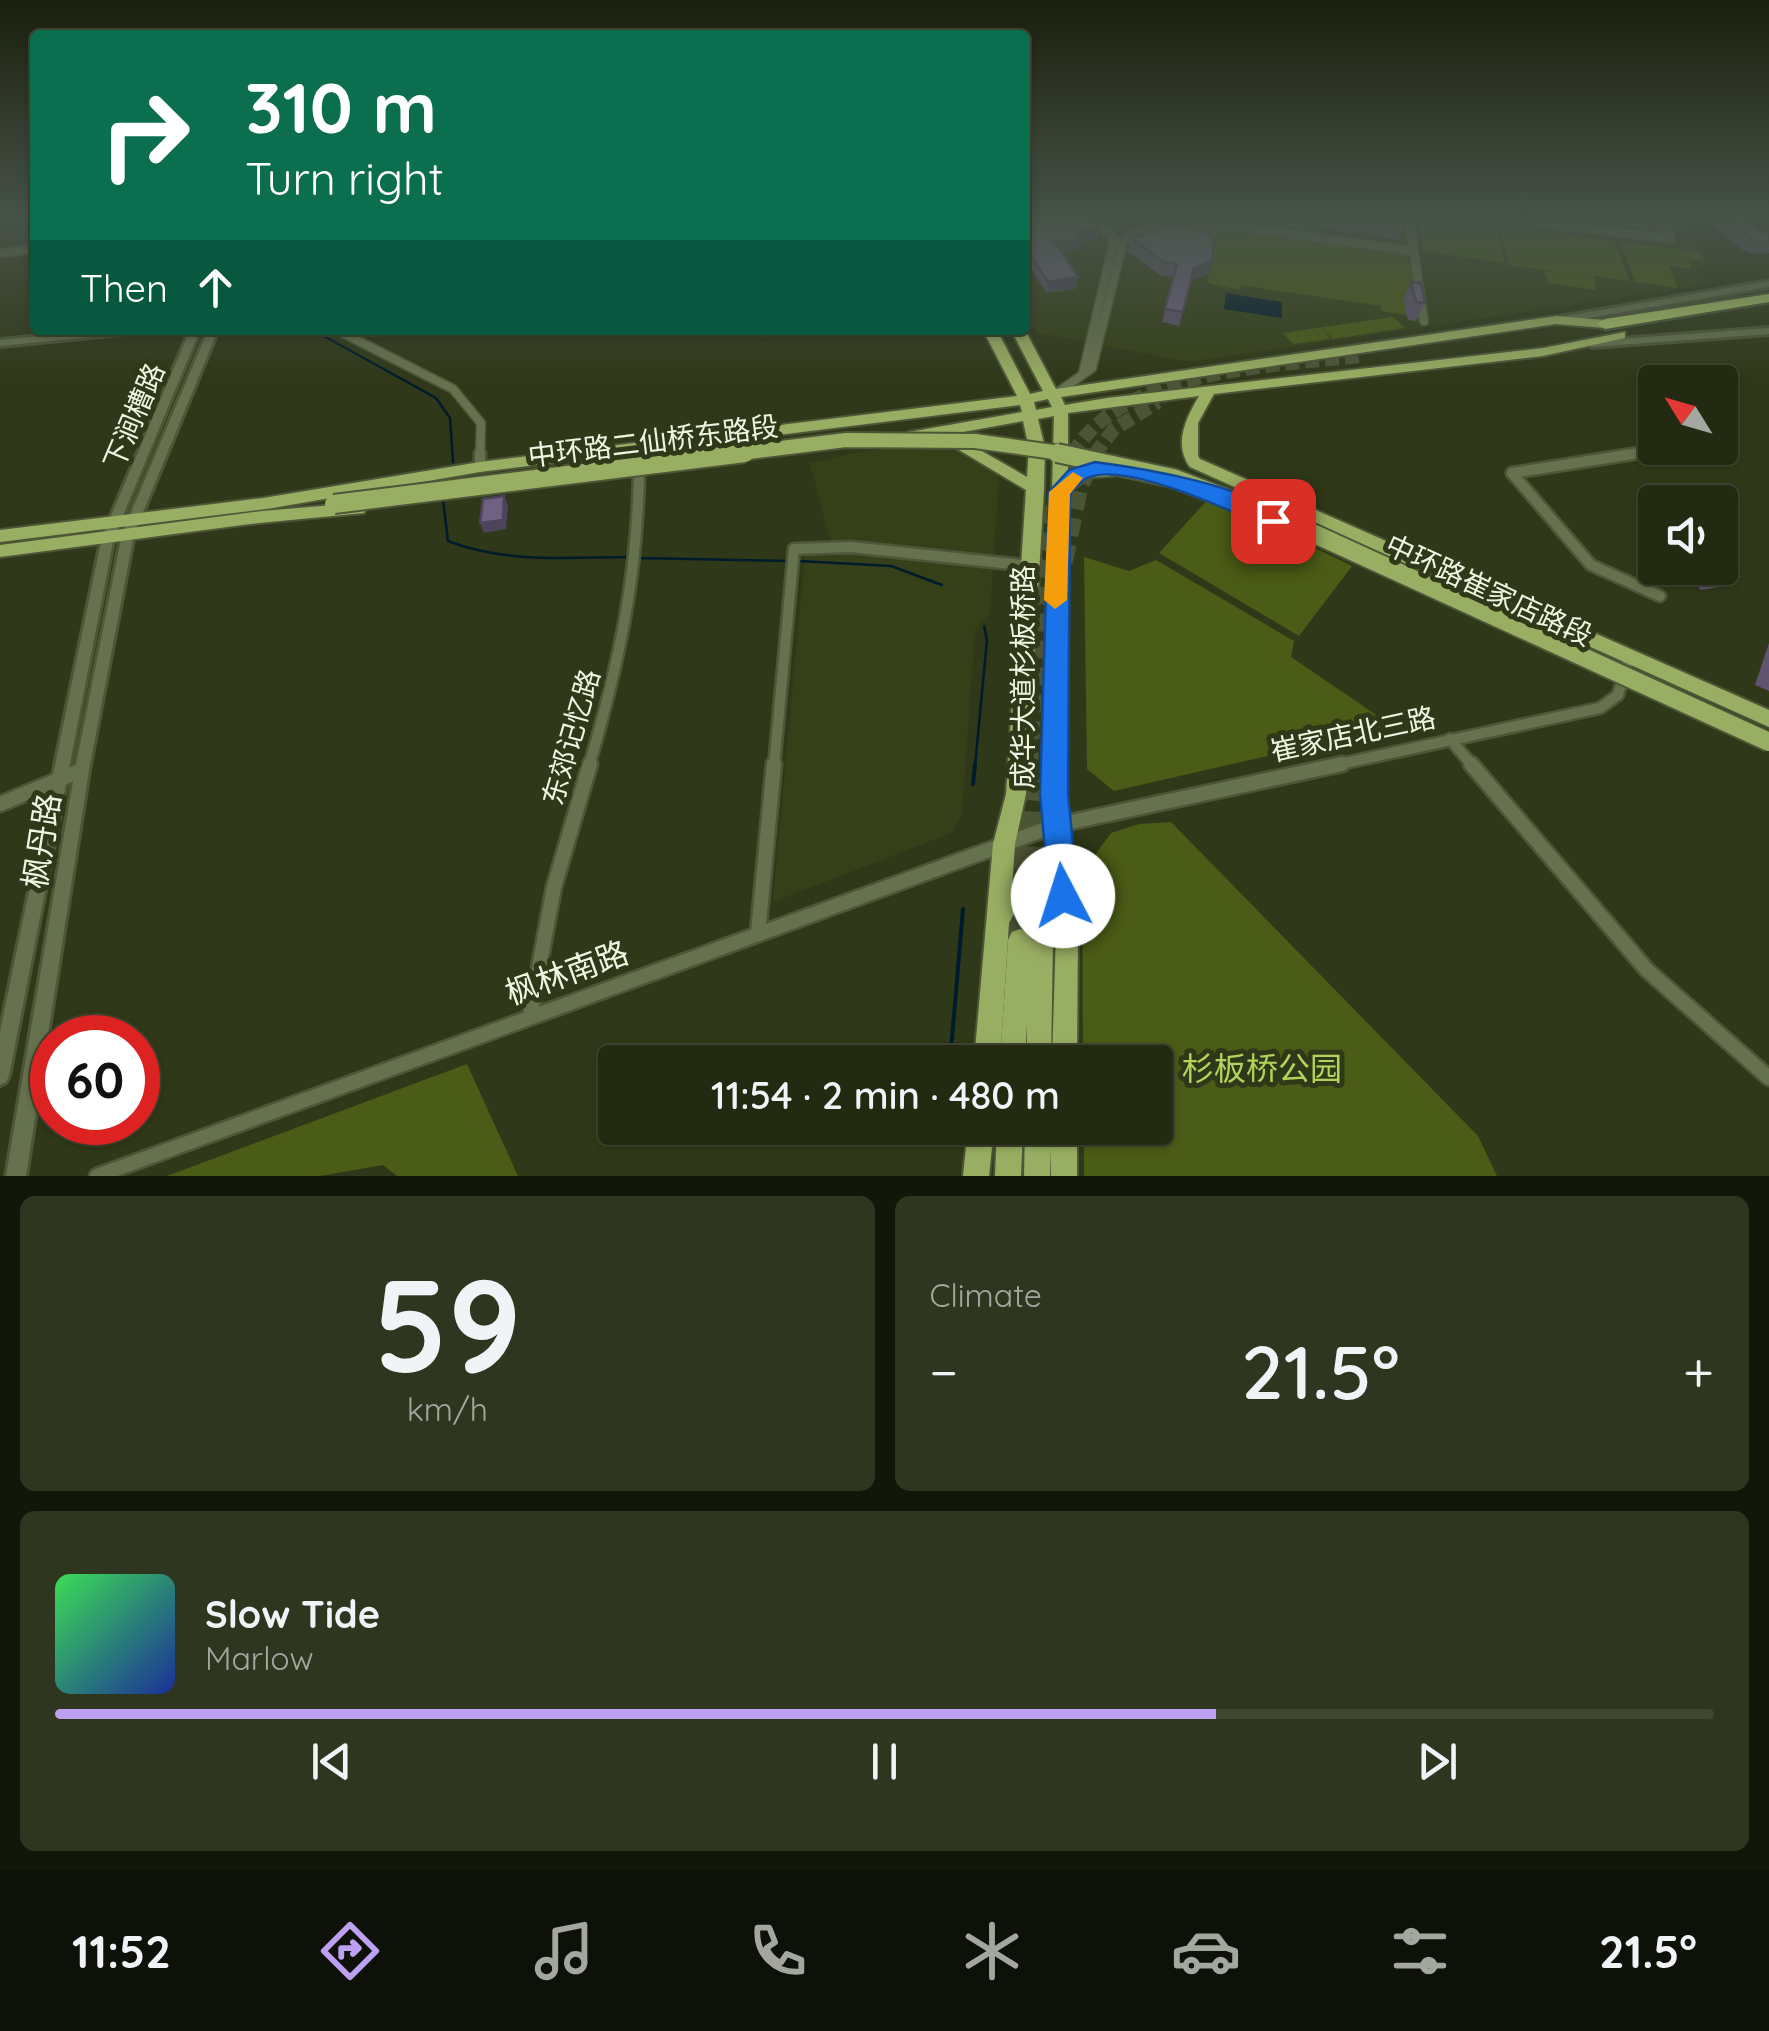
<!DOCTYPE html>
<html lang="en">
<head>
<meta charset="utf-8">
<style>
  :root { --surface:#232a12; --page:#2f3620; --text:#f1f3f6; --muted:#a3a79f; --line:#404632; --accent:#bca0f2 }
  body { margin:0; font-family:Quicksand,"Noto Sans SC",sans-serif; background:var(--page); color:var(--text); height:100vh; display:flex; flex-direction:column; font-size:38px; white-space:nowrap }
  * { box-sizing:border-box; margin:0 }
  p { font-size:32px; color:var(--muted) }
  .icon { flex:none; width:55px; height:55px; fill:none; stroke:currentColor; stroke-width:2; stroke-linecap:round; stroke-linejoin:round }
  .map { position:relative; height:1176px; overflow:hidden }
  .drawer { display:flex; flex-direction:column; gap:20px; padding:20px; background:#13170a; flex:1 }
  .drawer>* { flex:none }
  .top-card { position:absolute; left:30px; top:30px; width:1000px; height:305px; border-radius:10px; box-shadow:0 2px 8px #0004,0 0 0 2px var(--line); background:#0b6e4f; color:#fff; overflow:hidden }
  .needle { width:65px; rotate:307deg }
  .fabs { position:absolute; left:1638px; top:365px; display:grid; gap:20px }
  .fabs a { display:grid; place-items:center; width:100px; height:100px; border-radius:10px; background:var(--surface); box-shadow:0 2px 8px #0004,0 0 0 2px var(--line); font-size:50px }
  .speed { position:absolute; left:30px; top:1015px; display:flex; gap:20px; font-size:50px; font-weight:700; text-align:center }
  .speed>* { display:grid; place-content:center; width:130px; height:130px; border-radius:50%; background:var(--surface); box-shadow:0 2px 8px #0004,0 0 0 2px var(--line); line-height:1 }
  .speed .limit { border:15px solid #d22; background:#fff; color:#111 }
  .pin { position:absolute; display:grid; place-items:center; width:85px; height:85px; color:#fff; margin:-42px; border-radius:20px; box-shadow:0 5px 15px #0006 }
  .me { position:absolute; width:110px; margin:-55px; rotate:355deg; stroke-linejoin:round; filter:drop-shadow(0 0 8px #0008) }
  .turn { display:flex; align-items:center; gap:35px; height:210px; padding:0 50px; font-size:45px }
  .turn .icon { width:130px; height:130px; stroke-width:2.5 }
  .turn b { display:block; font-size:70px; line-height:85px }
  .then { display:flex; align-items:center; height:95px; padding:0 50px; background:#0003; gap:20px; font-size:38px }
  .big { font-size:75px; font-weight:600; line-height:1.1 }
  .drawer .tile { flex:1; display:flex; flex-direction:column; justify-content:center; gap:15px; min-width:0; padding:0 35px; border-radius:15px; background:var(--page) }
  .drawer .dial { align-items:center; gap:0 }
  .dial b { font-size:130px; line-height:1 }
  .song { display:flex; align-items:center; gap:30px }
  .cover { width:120px; height:120px; border-radius:15px; background:linear-gradient(135deg,hsl(130 70% 55%),hsl(230 70% 35%)) }
  .played { height:10px; border-radius:5px; background:linear-gradient(90deg,var(--accent) 70%,var(--line) 70%) }
  .keys { display:flex; justify-content:space-around; direction:ltr }
  .heat { display:flex; justify-content:space-between; align-items:center; font-size:55px; direction:ltr }
  .drawer .tiles { flex:1; display:grid; gap:20px; grid-template-columns:1fr 1fr }
  .tile:last-child { grid-column:span 2 }
  .trip { position:absolute; left:598px; top:1045px; width:575px; height:100px; border-radius:10px; background:var(--surface); box-shadow:0 2px 8px #0004,0 0 0 2px var(--line); font-weight:600; line-height:100px; text-align:center }
  .tab-bar { display:flex; height:160px; justify-content:space-around; align-items:center; background:#0e1107; color:var(--muted) }
  .tab-bar .icon { width:70px; height:70px }
  .tab-bar .selected { color:var(--accent) }
  .tab-bar b { font-size:45px; color:var(--text) }
  .map>svg:first-child { display:block }
  .built { fill:#354018 }
  .green { fill:#4b5c16 }
  .water { fill:#011b2d }
  .lines { fill:none; stroke-linecap:round; stroke-linejoin:round }
  .stream-far1 { stroke:#011b2d; stroke-width:2.5 }
  .stream { stroke:#011b2d; stroke-width:4 }
  .primary-tunnel-far2 { stroke:#4c5436; stroke-width:14; stroke-dasharray:14 6; stroke-linecap:butt }
  .primary-tunnel-far1 { stroke:#4c5436; stroke-width:18; stroke-dasharray:18 9; stroke-linecap:butt }
  .primary-tunnel { stroke:#4c5436; stroke-width:24; stroke-dasharray:24 11; stroke-linecap:butt }
  .minor-far2-casing { stroke:#4e5638; stroke-width:11 }
  .minor-far1-casing { stroke:#4e5638; stroke-width:15 }
  .minor-casing { stroke:#4e5638; stroke-width:19 }
  .tertiary-casing { stroke:#4e5638; stroke-width:6 }
  .primary-casing { stroke:#4e5638; stroke-width:4 }
  .motorway-casing { stroke:#4e5638; stroke-width:5 }
  .minor-far2 { stroke:#66724e; stroke-width:8 }
  .minor-far1 { stroke:#66724e; stroke-width:10 }
  .minor { stroke:#66724e; stroke-width:14 }
  .tertiary { fill:#66724e; fill-rule:evenodd }
  .primary { fill:#98ae62; fill-rule:evenodd }
  .motorway { fill:#abc66a; fill-rule:evenodd }
  .primary-bridge-far1-casing { stroke:#4e5638; stroke-width:18; stroke-linecap:butt }
  .primary-bridge-casing { stroke:#4e5638; stroke-width:22; stroke-linecap:butt }
  .primary-bridge-far1 { stroke:#98ae62; stroke-width:14 }
  .primary-bridge { stroke:#98ae62; stroke-width:18 }
  .wall { fill:#5f5370 }
  .shaded-wall { fill:#4d445b }
  .building { fill:#6e6182; stroke:#4d445b; stroke-width:2.5 }
  .route { fill:#1a73e8; stroke:#114b97; stroke-width:2.5 }
  .slow { fill:#f59e0b }
  .labels { text-anchor:middle; stroke-width:10; stroke-linejoin:round; paint-order:stroke }
  .street-label { font-size:28px; fill:#eff5e2; stroke:#2f3818 }
  .near-street-label { font-size:32px; fill:#eff5e2; stroke:#2f3818 }
  .near-park-label { font-size:32px; fill:#b3d45b; stroke:#2f3818 }
</style>
</head>
<body>
<div class="map">
<svg width="1769" height="1176" viewBox="0 0 1769 1176">
  <rect width="100%" height="100%" fill="#2f3818"/>
  <g class="built">
    <polygon points="1025,219 1677,219 1713,262 1695,270 1713,284 1188,362 1036,332 1025,313"/>
    <polygon points="947,445 999,472 990,613 975,630 962,815 952,833 773,902 805,554 833,553 810,463 870,450"/>
  </g>
  <g class="green">
    <polygon points="1419,219 1497,227 1504,263 1423,251"/>
    <polygon points="1172,224 1207,230 1210,224 1406,254 1415,277 1407,315 1381,311 1380,306 1241,285 1239,290 1207,283 1209,274 1169,235"/>
    <polygon points="1499,226 1614,241 1630,281 1593,276 1597,290 1548,283 1544,271 1591,277 1509,265"/>
    <polygon points="1620,241 1700,252 1704,261 1688,259 1692,269 1669,266 1678,288 1635,282"/>
    <polygon points="1393,317 1405,328 1333,339 1322,328 1330,339 1293,344 1283,333"/>
    <polygon points="1210,497 1352,566 1299,636 1159,553"/>
    <polygon points="1084,557 1129,571 1156,560 1294,641 1291,657 1394,727 1114,791 1087,769"/>
    <polygon points="1171,822 1478,1136 1497,1176 1084,1176 1084,1128 1155,1128 1155,1062 1083,1062 1082,873 1111,833 1139,824"/>
    <polygon points="467,1064 518,1176 397,1176 383,1165 320,1176 167,1176"/>
  </g>
  <polygon class="water" points="1226,293 1282,302 1282,318 1224,309"/>
  <g class="lines">
    <g class="stream-far1">
      <polyline points="313,330 436,398 450,418 453,462"/>
      <path d="M443 500 448 541C508 564 568 557 631 557"/>
      <polyline points="639,558 791,561"/>
      <polyline points="799,561 891,566 942,585"/>
      <polyline points="975,766 987,640 984,626"/>
    </g>
    <g class="stream">
      <polyline points="973,784 975,764"/>
      <polyline points="950,1062 963,909"/>
    </g>
    <g class="primary-tunnel-far2">
      <path d="M1072 455C1121 369 1273 366 1361 356"/>
      <polyline points="1094,455 1114,429 1158,402"/>
    </g>
    <g class="primary-tunnel-far1">
      <polyline points="1064,470 1074,453"/>
      <polyline points="1064,562 1079,488 1095,453"/>
      <polyline points="1029,766 1038,591 1057,495"/>
    </g>
    <g class="primary-tunnel">
      <polyline points="1020,940 1029,764"/>
      <polyline points="1041,941 1046,787"/>
    </g>
    <defs>
      <g id="minor-far2">
        <polyline points="1095,219 1118,243"/>
        <polyline points="1178,219 1414,251"/>
        <polyline points="1409,219 1424,321"/>
        <polyline points="1513,219 1671,239 1662,219"/>
        <polyline points="0,253 35,249"/>
        <polyline points="337,330 453,389 481,423 480,455"/>
        <polyline points="1083,373 1113,245 1164,219"/>
        <polyline points="1054,395 1092,368 1122,246 1118,243"/>
        <polyline points="1623,455 1649,451"/>
      </g>
      <g id="minor-far1">
        <polyline points="480,467 480,453"/>
        <polyline points="1512,473 1591,565 1660,596"/>
        <polyline points="1512,473 1639,453"/>
        <polyline points="1450,739 1473,766"/>
        <path d="M589 766C619 664 638 574 639 468"/>
        <polyline points="774,766 794,549 851,547 1031,566"/>
        <polyline points="1331,766 1600,708 1618,695 1629,657"/>
      </g>
      <g id="minor">
        <polyline points="1471,764 1647,970 1769,1078"/>
        <polyline points="0,804 82,770"/>
        <polyline points="758,933 774,764"/>
        <polyline points="530,1016 554,887 590,764"/>
        <polyline points="97,1176 1057,825 1342,764"/>
      </g>
      <g id="tertiary">
        <polygon points="1769,281 1769,287 1560,323 1555,320 1560,317"/>
        <polygon points="1769,328 1769,334 1592,347 1587,344 1592,341"/>
        <polygon points="103,330 137,330 132,333 0,346 0,340"/>
        <polygon points="190,330 200,330 114,537 9,1076 6,1082 0,1085 0,1032 102,537"/>
        <polygon points="208,330 218,330 134,534 89,770 26,1176 6,1176 75,770 122,534"/>
      </g>
      <g id="primary">
        <path d="M1556 316 1605 320 1612 324 1605 328 1556 324 1061 397 1065 405 1107 398 1543 348 1625 332V338L1543 356 1214 394 1198 423V456L1200 459 1769 710V727L1190 467C1173 444 1186 418 1199 396L1068 413V476C1083 466 1106 459 1121 471L1113 476 1089 477 1067 494 1064 794 1078 932 1077 1062H1052L1056 932 1044 911 1016 910 1009 923 1000 1062H974L993 844 1006 794 1026 490 944 441 943 436 909 442 901 437 909 432 1022 412 1020 405 480 472 267 509 0 542V530L263 498 480 462 1017 396 983 330H997L1030 394 1043 391 1011 330H1025L1056 389ZM1048 399 1052 407 1036 410 1034 402ZM1054 416 1044 794 1052 890 1012 888 1015 844 1026 794 1044 489 1045 448 1038 419ZM1023 421 1029 448 1027 477 952 434Z"/>
        <polygon points="358,503 366,509 364,513 250,524 0,557 0,545 262,511"/>
        <polygon points="1020,929 1028,932 1031,938 1033,933 1041,930 1049,933 1053,941 1051,1062 1027,1062 1027,1024 1025,1062 1000,1062 1008,940 1012,932"/>
        <polygon points="968,1128 994,1128 989,1176 963,1176"/>
        <polygon points="997,1128 1023,1128 1021,1176 995,1176"/>
        <polygon points="1025,1128 1077,1128 1077,1176 1051,1176 1051,1149 1050,1176 1024,1176"/>
      </g>
      <polygon id="motorway" points="1769,294 1769,302 1605,329 1597,324 1605,319"/>
    </defs>
    <use href="#minor-far2" class="minor-far2-casing"/>
    <use href="#minor-far1" class="minor-far1-casing"/>
    <use href="#minor" class="minor-casing"/>
    <use href="#tertiary" class="tertiary-casing"/>
    <use href="#primary" class="primary-casing"/>
    <use href="#motorway" class="motorway-casing"/>
    <use href="#minor-far2" class="minor-far2"/>
    <use href="#minor-far1" class="minor-far1"/>
    <use href="#minor" class="minor"/>
    <use href="#tertiary" class="tertiary"/>
    <use href="#primary" class="primary"/>
    <use href="#motorway" class="motorway"/>
    <defs>
      <polyline id="primary-bridge-far1" points="725,455 846,440 975,441 1075,455"/>
      <g id="primary-bridge">
        <polyline points="1057,453 1173,478 1284,520 1769,742"/>
        <polyline points="334,504 745,453"/>
      </g>
    </defs>
    <use href="#primary-bridge-far1" class="primary-bridge-far1-casing"/>
    <use href="#primary-bridge" class="primary-bridge-casing"/>
    <use href="#primary-bridge-far1" class="primary-bridge-far1"/>
    <use href="#primary-bridge" class="primary-bridge"/>
  </g>
  <g class="wall">
    <polygon points="1025,219 1097,240 1080,242 1079,250 1062,252 1076,289 1047,293 1025,260"/>
    <polygon points="1282,219 1404,219 1405,225 1398,241 1354,229 1352,235 1306,223 1304,229 1281,225"/>
    <polygon points="1571,219 1660,219 1662,224 1658,230"/>
    <polygon points="1706,219 1758,219 1755,224 1749,224 1760,232 1769,232 1769,253 1754,254 1741,249"/>
    <polygon points="1131,238 1209,274 1190,281 1179,326 1162,322 1173,277 1160,275 1128,251"/>
    <polygon points="1411,282 1425,303 1416,321 1408,320 1403,300"/>
    <polygon points="1701,568 1720,568 1739,576 1730,585 1701,590 1691,580 1699,571 1704,570"/>
    <polygon points="1769,643 1769,691 1755,685"/>
  </g>
  <g class="shaded-wall">
    <polygon points="1099,228 1097,240 1080,242 1079,250 1054,253 1055,242 1075,231"/>
    <polygon points="1212,261 1209,274 1190,281 1194,268"/>
    <polygon points="1078,277 1076,289 1047,293 1048,282"/>
    <polygon points="504,496 508,505 506,529 484,533 480,523"/>
  </g>
  <g class="building">
    <polygon points="1025,219 1092,219 1099,228 1075,231 1081,238 1055,242 1078,277 1048,282 1025,247"/>
    <polygon points="1380,219 1404,219 1405,225"/>
    <polygon points="1619,219 1660,219 1662,224"/>
    <polygon points="1727,219 1741,219 1760,232 1769,232 1769,242 1762,242 1749,237"/>
    <polygon points="1172,226 1204,230 1214,239 1212,261 1194,268 1183,312 1165,309 1177,264 1163,262 1131,238"/>
    <polygon points="1411,282 1421,283 1425,303 1416,302"/>
    <polygon points="504,496 503,520 480,523 483,499"/>
    <polygon points="1720,558 1739,576 1710,581 1699,571 1720,568"/>
  </g>
  <linearGradient id="sky" x2="0" y2="1"><stop stop-color="#1a1f0d"/><stop offset="0.57" stop-color="#475348"/><stop offset="1" stop-color="#475348" stop-opacity="0"/></linearGradient>
  <rect width="1769" height="383" fill="url(#sky)"/>
  <path class="route" d="M1095 462C1140 468 1256 486 1284 521L1273 529 1266 527C1230 510 1124 461 1087 478 1080 482 1075 488 1070 494L1068 794 1078 896 1074 906 1063 910 1053 906 1049 896 1040 794 1049 492 1069 470Z"/>
  <polygon class="slow" points="1073,472 1083,478 1070,494 1067,600 1055,609 1044,600 1049,492"/>
  <g class="labels">
    <g class="street-label">
      <text transform="translate(134 416) rotate(-67)" y="10">下涧槽路</text>
      <text transform="translate(653 441) rotate(-7)" y="10">中环路二仙桥东路段</text>
      <text transform="translate(1489 590) rotate(25)" y="10">中环路崔家店路段</text>
      <text transform="translate(1023 677) rotate(-90)" y="10">成华大道杉板桥路</text>
      <text transform="translate(1353 734) rotate(-12)" y="10">崔家店北三路</text>
      <text transform="translate(571 737) rotate(-74)" y="10">东郊记忆路</text>
    </g>
    <g class="near-street-label">
      <text transform="translate(42 841) rotate(-81)" y="11">枫丹路</text>
      <text transform="translate(567 973) rotate(-20)" y="11">枫林南路</text>
    </g>
    <g class="near-park-label">
      <text x="1262" y="1080">杉板桥公园</text>
    </g>
  </g>
</svg>
<div class="fabs">
<a><svg class="needle" viewBox="-14 -14 28 28"><path d="M0-13l5 13h-10z" fill="#e53935"/><path d="M0 13l5-13h-10z" fill="#a3a79f"/></svg></a>
<a><svg class="icon" aria-label="sound" viewBox="0 0 24 24"><path d="M4 9h4l5-4v14l-5-4H4zM17 9q2 3 0 6"/></svg></a>
</div>
<div class="speed"><div class="limit">60</div></div>
<div class="pin" style="left:1273px;top:521px;background:#d93025"><svg class="icon" aria-label="arrive" viewBox="0 0 24 24"><path d="M6 21V4h12l-3 4 3 4H6"/></svg></div>
<svg class="me" style="left:1063px;top:896px" viewBox="-20 -20 40 40"><circle r="19" fill="#fff"/><path d="M0-13L10 11 0 6-10 11z" fill="#1a73e8"/></svg>
<div class="trip">11:54 · 2 min · 480 m</div>
<div class="top-card">
<div class="turn"><svg class="icon" aria-label="right" viewBox="0 0 24 24"><path d="M7 20v-9h11M14 6l5 5-5 5"/></svg><div><b>310 m</b>Turn right</div></div>
<div class="then">Then<svg class="icon" aria-label="ahead" viewBox="0 0 24 24"><path d="M12 20V5M6 11l6-6 6 6"/></svg></div>
</div>
</div>
<section class="drawer">
<div class="tiles">
<div class="tile dial"><b>59</b><p>km/h</p></div>
<div class="tile"><p>Climate</p>
<div class="heat"><a>−</a><b class="big">21.5°</b><a>+</a></div>
</div>
<div class="tile">
<div class="song"><i class="cover"></i><div><b>Slow Tide</b><p>Marlow</p></div></div>
<div class="played"></div>
<div class="keys"><svg class="icon" aria-label="previous" viewBox="0 0 24 24"><path d="M18 5L8 12l10 7zM5 5v14"/></svg><svg class="icon" aria-label="pause" viewBox="0 0 24 24"><path d="M8 5v14M16 5v14"/></svg><svg class="icon" aria-label="next" viewBox="0 0 24 24"><path d="M6 5l10 7-10 7zM19 5v14"/></svg></div>
</div>
</div>
</section>
<nav class="tab-bar">
<b>11:52</b>
<svg class="icon selected" aria-label="directions" viewBox="0 0 24 24"><path d="M12 3l9 9-9 9-9-9zM9 14v-3h6M13 9l2 2-2 2"/></svg>
<svg class="icon" aria-label="music" viewBox="0 0 24 24"><path d="M9 18V5l10-2v13"/><circle cx="6" cy="18" r="3"/><circle cx="16" cy="16" r="3"/></svg>
<svg class="icon" aria-label="phone" viewBox="0 0 24 24"><path d="M5 4h4l2 5-3 2q2 4 5 5l2-3 5 2v4C11 20 4 13 5 4z"/></svg>
<svg class="icon" aria-label="climate" viewBox="0 0 24 24"><path d="M12 3v18M4 7l16 10M4 17L20 7"/></svg>
<svg class="icon" aria-label="car" viewBox="0 0 24 24"><path d="M5 17H2v-5l4-1 3-4h7l3 4 3 1v5h-3M9 17h6M6 11h13"/><circle cx="7" cy="17" r="2"/><circle cx="17" cy="17" r="2"/></svg>
<svg class="icon" aria-label="filters" viewBox="0 0 24 24"><path d="M4 7h16M4 17h16"/><circle cx="9" cy="7" r="2"/><circle cx="15" cy="17" r="2"/></svg>
<b>21.5°</b>
</nav>
</body>
</html>
